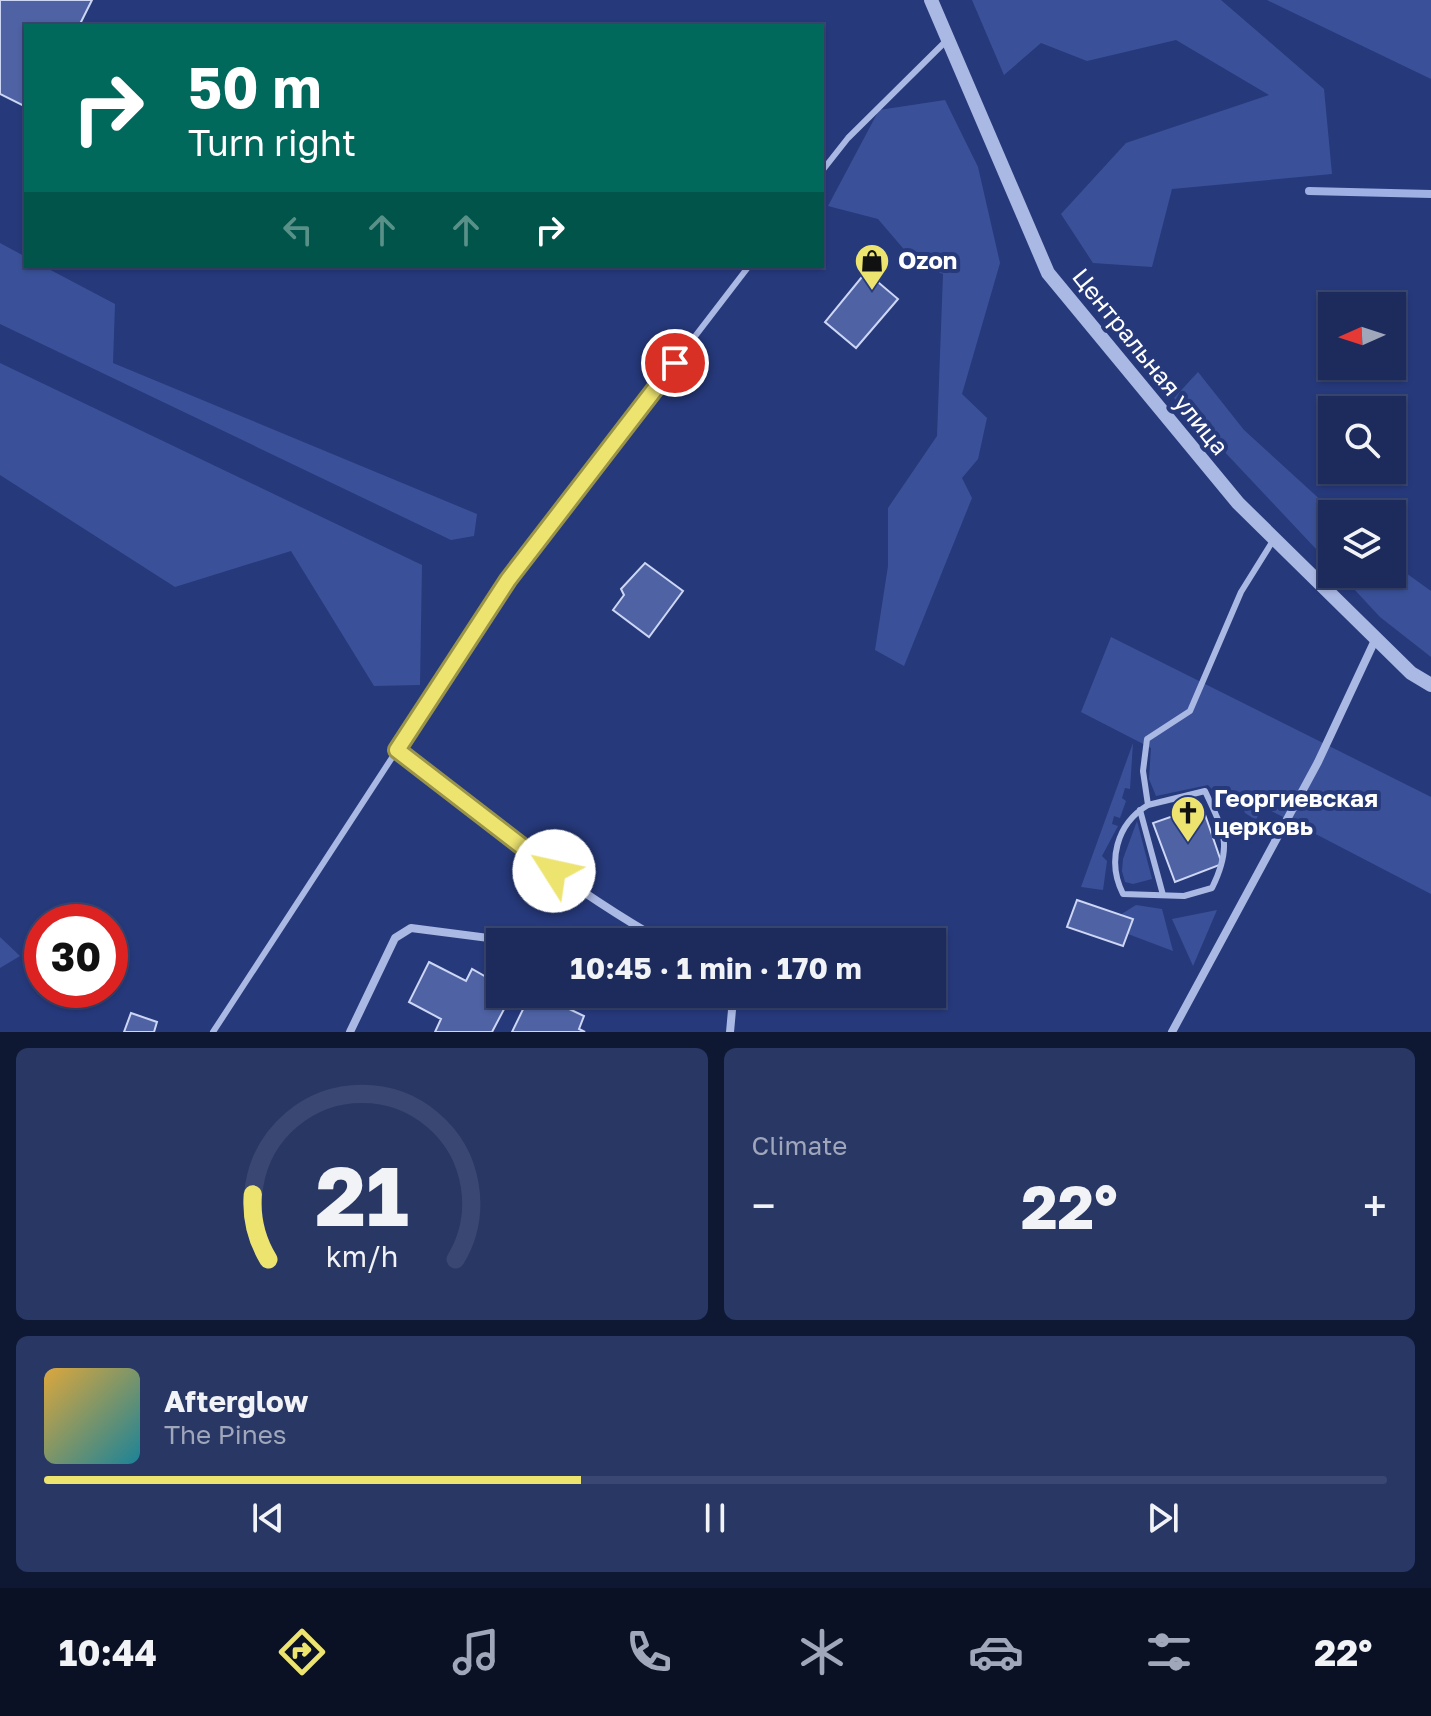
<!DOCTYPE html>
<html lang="en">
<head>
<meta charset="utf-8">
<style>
  :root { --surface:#1c2b5c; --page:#293765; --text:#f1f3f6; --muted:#a0a7bb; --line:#3a4772; --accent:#ede470 }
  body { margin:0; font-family:"Golos Text",sans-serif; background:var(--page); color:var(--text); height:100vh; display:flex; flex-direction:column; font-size:30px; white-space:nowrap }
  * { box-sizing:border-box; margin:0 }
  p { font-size:26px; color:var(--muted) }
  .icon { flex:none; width:44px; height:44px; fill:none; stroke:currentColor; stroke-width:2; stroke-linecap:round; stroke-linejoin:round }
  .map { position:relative; height:1032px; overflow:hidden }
  .panel { display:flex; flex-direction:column; gap:16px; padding:16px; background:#0f1833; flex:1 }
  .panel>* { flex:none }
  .hud { position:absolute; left:24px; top:24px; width:800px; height:244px; border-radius:0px; box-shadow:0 2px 6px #0004,0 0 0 2px var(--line); background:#00695c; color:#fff; overflow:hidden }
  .needle { width:52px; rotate:267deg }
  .buttons { position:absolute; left:1318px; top:292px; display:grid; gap:16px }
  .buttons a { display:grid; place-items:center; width:88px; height:88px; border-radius:0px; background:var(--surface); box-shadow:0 2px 6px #0004,0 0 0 2px var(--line); font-size:40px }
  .speed { position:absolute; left:24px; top:904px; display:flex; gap:16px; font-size:40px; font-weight:700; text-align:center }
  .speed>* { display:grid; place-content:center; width:104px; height:104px; border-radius:50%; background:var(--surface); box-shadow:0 2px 6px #0004,0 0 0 2px var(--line); line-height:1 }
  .speed .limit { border:12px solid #d22; background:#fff; color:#111 }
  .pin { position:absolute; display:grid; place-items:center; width:68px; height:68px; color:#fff; margin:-34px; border:4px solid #fff; border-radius:50%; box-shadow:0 2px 8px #0007 }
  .me { position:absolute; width:88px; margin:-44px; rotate:305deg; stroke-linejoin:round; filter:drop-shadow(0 0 6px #0008) }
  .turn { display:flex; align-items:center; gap:28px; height:168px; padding:0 32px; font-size:36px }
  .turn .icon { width:104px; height:104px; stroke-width:2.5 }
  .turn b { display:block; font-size:56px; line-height:68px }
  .lanes { display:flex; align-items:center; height:76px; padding:0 32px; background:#0003; justify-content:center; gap:40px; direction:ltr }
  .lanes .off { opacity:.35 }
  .big { font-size:60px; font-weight:700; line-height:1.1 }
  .panel .tile { flex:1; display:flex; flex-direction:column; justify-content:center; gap:12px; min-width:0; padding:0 28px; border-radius:12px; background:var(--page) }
  .panel .dial { align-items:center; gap:0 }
  .dial svg { height:208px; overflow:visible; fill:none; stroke:var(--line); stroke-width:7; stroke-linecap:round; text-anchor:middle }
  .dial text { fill:var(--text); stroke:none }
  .song { display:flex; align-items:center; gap:24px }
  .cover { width:96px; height:96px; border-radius:12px; background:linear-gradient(135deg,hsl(40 70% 55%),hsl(190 70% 35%)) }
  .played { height:8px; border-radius:4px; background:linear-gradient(90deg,var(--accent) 40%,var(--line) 40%) }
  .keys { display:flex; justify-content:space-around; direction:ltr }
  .heat { display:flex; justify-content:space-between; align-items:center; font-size:44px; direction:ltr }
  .panel .tiles { flex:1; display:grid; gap:16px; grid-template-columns:1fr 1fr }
  .tile:last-child { grid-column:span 2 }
  .trip { position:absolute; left:486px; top:928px; width:460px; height:80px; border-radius:0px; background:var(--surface); box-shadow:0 2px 6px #0004,0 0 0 2px var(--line); font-weight:700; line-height:80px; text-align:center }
  .dock { display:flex; height:128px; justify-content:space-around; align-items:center; background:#0b1125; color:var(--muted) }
  .dock .icon { width:56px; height:56px }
  .dock .selected { color:var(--accent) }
  .dock b { font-size:36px; color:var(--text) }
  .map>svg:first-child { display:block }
  .green { fill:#3a5199 }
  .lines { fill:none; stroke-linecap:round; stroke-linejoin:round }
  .stream { stroke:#9fb0e5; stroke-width:8 }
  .building { fill:#4e62a4; stroke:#cdd6f4; stroke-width:2 }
  .service { stroke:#aab8e4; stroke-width:6 }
  .minor { stroke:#aab8e4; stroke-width:8 }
  .tertiary { stroke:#aab8e4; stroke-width:14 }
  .route-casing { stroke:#9a9449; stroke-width:20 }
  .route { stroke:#ede470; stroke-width:14 }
  .labels { text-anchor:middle; stroke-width:8; stroke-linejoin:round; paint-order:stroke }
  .poi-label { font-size:24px; font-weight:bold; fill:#fff; stroke:#26397b; text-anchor:start }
  .street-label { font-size:24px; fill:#fff; stroke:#26397b }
</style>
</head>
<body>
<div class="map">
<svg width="1431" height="1032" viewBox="0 0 1431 1032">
  <rect width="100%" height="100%" fill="#26397b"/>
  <g class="green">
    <polygon points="972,0 1221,0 1324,89 1332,174 1172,189 1152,267 1093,263 1061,214 1126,143 1269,95 1176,40 1087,61 1041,43 1004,75"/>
    <polygon points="1267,0 1431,0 1431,79"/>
    <polygon points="945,100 978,167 1000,263 962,394 987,418 978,459 962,478 972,498 904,666 875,650 888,566 888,508 937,436 943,274 914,261 878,219 828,206 879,110"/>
    <polygon points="0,243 26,257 26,266 43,266 115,304 113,363 477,514 474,536 451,540 0,324"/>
    <polygon points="0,363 422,565 420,685 374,686 291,551 175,587 0,475"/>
    <polygon points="1198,372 1244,430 1336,514 1332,514 1332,566 1174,398"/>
    <polygon points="1392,563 1431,591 1431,657 1380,617 1340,574 1392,574"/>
    <polygon points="1111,637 1431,797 1431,894 1262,806 1256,820 1245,813 1240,799 1221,799 1208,785 1156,796 1149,779 1151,748 1081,712"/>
    <polygon points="1133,743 1130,789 1125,788 1122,798 1126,801 1120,818 1114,816 1112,824 1118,826 1102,856 1107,861 1103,890 1081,887"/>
    <polygon points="1137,821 1152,879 1133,884 1125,882 1122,871 1123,859"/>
    <polygon points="1136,905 1162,909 1173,951 1128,934 1133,919 1120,915"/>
    <polygon points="1217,910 1193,966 1172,919"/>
    <polygon points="0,937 20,956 0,968"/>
  </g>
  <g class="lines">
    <polyline class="stream" points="1309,191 1431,194"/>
  </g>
  <g class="building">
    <polygon points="0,0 92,0 79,26 26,26 26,107 0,94"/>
    <polygon points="866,272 898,299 856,348 825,322"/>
    <polygon points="645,563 683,591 649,637 613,610 624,595 621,589"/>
    <polygon points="1202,806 1222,864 1175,882 1153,823"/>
    <polygon points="1077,900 1133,919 1123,946 1067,927"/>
    <polygon points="429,962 466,981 472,969 495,982 500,973 500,994 512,994 492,1032 435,1032 441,1019 409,1002"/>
    <polygon points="542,996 584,1016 579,1029 585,1032 512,1032 528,999 538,1004"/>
    <polygon points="131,1013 157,1022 154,1032 124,1032"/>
  </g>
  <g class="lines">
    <g class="service">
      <polyline points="822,171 848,138 947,40"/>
      <path d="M1148 805C1116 824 1107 862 1123 894L1184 896 1212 888C1233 845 1224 832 1205 791L1148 805 1143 771 1147 739 1190 711 1241 592 1274 539"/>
      <polyline points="1140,810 1163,895"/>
      <polyline points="213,1032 508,580 749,266"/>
    </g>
    <g class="minor">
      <path d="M397 750C483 819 568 888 664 942"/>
      <polyline points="727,994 732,1010 730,1032"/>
      <polyline points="350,1032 395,938 411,928 520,942"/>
      <polyline points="1172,1032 1318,762 1376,638"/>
    </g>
    <polyline class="tertiary" points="931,0 1048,273 1238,503 1411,673 1431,685"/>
  </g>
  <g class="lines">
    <defs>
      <polyline id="route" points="554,871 397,750 508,580 675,363"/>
    </defs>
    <use href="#route" class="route-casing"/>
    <use href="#route" class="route"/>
  </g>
  <defs>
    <symbol id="shop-pin" viewBox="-11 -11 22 30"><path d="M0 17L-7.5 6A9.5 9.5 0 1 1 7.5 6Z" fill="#ede470" stroke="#26397b"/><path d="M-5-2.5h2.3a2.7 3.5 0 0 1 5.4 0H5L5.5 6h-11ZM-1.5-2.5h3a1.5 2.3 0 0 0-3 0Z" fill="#111"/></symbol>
    <symbol id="church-pin" viewBox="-11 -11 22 30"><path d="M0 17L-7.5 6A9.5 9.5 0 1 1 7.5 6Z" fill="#ede470" stroke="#26397b"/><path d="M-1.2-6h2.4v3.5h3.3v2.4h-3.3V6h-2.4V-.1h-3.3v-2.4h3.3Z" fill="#111"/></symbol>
  </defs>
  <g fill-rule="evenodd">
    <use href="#shop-pin" x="852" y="241" width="40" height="54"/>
    <use href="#church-pin" x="1168" y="793" width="40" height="54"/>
  </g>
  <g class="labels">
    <g class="poi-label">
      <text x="898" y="269">Ozon</text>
      <text x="1214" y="807">Георгиевская<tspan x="1214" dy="28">церковь</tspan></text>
    </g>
    <g class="street-label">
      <text transform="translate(1150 362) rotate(51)" y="8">Центральная улица</text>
    </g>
  </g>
</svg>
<div class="buttons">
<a><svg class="needle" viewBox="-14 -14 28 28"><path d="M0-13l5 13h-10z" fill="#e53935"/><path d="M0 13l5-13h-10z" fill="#a0a7bb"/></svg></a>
<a><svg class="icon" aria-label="search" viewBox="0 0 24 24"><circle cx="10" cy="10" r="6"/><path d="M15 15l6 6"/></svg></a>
<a><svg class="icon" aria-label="layers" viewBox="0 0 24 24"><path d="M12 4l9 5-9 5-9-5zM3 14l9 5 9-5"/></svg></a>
</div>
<div class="speed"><div class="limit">30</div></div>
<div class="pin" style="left:675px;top:363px;background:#d93025"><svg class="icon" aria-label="arrive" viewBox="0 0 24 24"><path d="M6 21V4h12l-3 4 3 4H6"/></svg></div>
<svg class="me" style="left:554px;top:871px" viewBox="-20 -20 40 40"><circle r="19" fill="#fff"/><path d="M0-13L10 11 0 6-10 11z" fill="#ede470"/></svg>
<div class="trip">10:45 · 1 min · 170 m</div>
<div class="hud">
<div class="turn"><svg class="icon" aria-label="right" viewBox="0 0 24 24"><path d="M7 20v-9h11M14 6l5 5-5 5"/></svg><div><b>50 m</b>Turn right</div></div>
<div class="lanes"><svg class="icon off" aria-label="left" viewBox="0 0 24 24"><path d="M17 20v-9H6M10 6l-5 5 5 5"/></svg><svg class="icon off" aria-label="ahead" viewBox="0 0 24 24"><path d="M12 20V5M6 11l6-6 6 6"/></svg><svg class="icon off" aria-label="ahead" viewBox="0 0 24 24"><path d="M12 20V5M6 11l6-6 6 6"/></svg><svg class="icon" aria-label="right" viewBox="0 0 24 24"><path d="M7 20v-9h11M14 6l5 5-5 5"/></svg></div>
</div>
</div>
<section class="panel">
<div class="tiles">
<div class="tile dial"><svg viewBox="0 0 100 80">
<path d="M14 69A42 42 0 1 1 86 69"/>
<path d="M14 69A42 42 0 0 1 8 44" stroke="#ede470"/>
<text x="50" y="56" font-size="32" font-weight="700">21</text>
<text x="50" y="72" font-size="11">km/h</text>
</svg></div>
<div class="tile"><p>Climate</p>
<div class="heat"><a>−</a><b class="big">22°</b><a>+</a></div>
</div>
<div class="tile">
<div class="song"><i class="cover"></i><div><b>Afterglow</b><p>The Pines</p></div></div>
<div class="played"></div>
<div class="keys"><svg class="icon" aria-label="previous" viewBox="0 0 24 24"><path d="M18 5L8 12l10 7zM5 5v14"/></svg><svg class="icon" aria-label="pause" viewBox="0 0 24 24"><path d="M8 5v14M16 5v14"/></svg><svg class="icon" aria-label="next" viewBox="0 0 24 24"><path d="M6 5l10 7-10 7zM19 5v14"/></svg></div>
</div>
</div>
</section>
<nav class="dock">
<b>10:44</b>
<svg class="icon selected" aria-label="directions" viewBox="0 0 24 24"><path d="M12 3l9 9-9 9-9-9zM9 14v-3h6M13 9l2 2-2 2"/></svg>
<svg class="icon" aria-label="music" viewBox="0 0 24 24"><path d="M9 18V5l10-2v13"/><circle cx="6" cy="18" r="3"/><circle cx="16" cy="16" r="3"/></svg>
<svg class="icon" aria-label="phone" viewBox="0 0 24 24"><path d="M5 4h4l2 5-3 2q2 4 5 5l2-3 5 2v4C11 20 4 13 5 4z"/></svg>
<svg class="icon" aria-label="climate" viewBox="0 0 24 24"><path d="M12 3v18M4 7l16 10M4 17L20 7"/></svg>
<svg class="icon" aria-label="car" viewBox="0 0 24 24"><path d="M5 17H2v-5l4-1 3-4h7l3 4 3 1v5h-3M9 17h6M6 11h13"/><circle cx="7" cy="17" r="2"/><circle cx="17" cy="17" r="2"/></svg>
<svg class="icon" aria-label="filters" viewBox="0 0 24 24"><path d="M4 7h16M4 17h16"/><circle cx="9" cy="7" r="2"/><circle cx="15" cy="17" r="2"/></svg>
<b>22°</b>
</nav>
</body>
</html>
